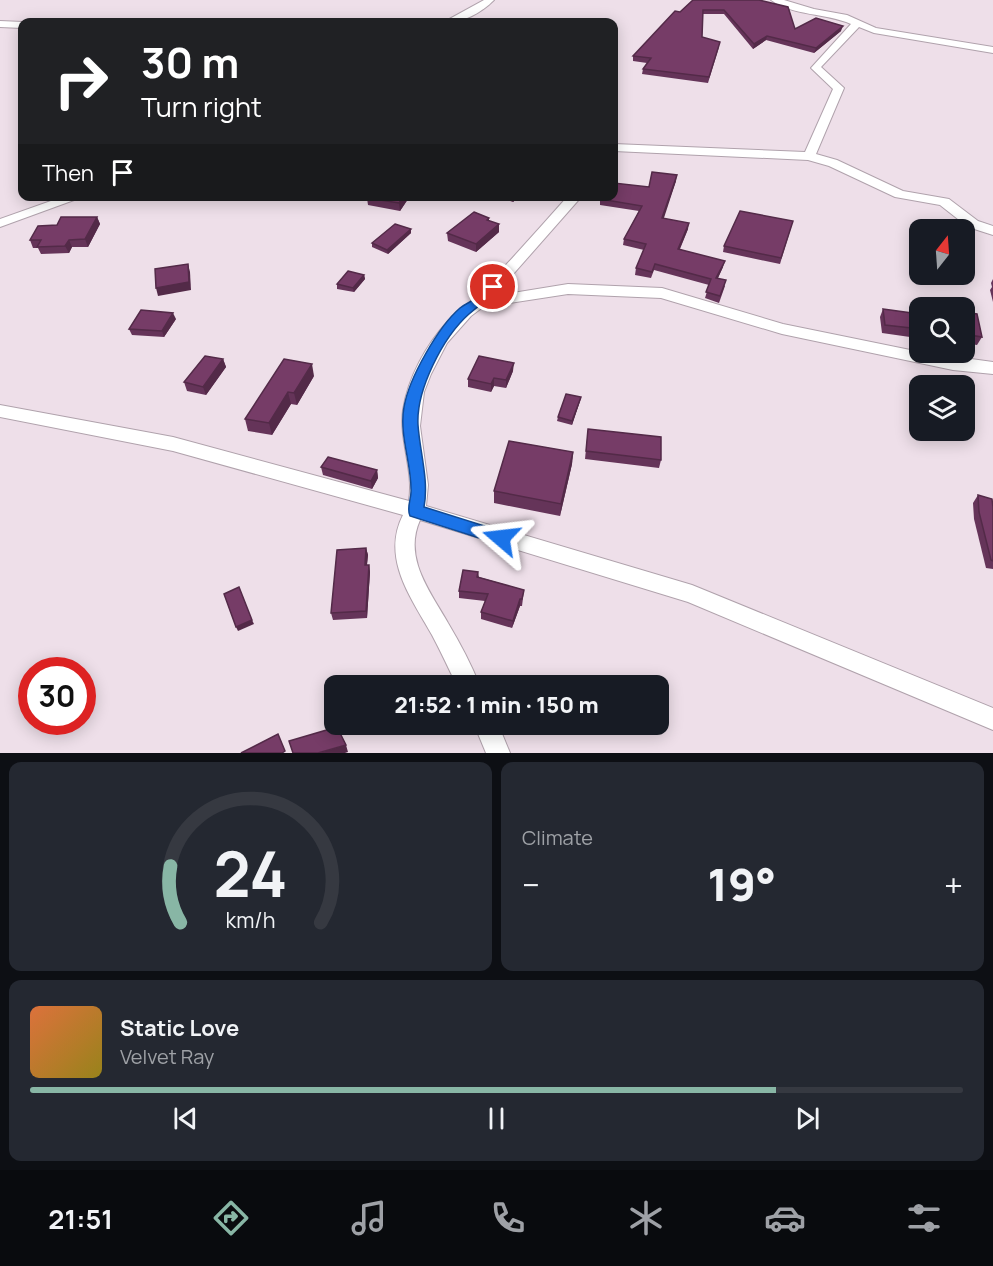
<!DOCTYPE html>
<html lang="en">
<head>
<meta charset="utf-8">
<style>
  :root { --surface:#171b24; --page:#242831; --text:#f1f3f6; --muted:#9ea1a6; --line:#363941; --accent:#88b6a5 }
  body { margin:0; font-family:Manrope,sans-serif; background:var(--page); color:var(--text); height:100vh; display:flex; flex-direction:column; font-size:22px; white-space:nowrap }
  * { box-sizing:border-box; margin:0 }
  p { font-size:20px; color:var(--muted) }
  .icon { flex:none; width:33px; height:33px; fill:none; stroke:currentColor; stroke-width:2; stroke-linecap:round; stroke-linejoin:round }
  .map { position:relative; height:753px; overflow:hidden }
  .details { display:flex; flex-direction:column; gap:9px; padding:9px; background:#0d0f14; flex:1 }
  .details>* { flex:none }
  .top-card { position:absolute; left:18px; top:18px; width:600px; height:183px; border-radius:12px; box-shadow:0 3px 15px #0003; background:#202124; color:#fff; overflow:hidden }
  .needle { width:39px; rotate:17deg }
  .buttons { position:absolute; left:909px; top:219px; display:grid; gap:12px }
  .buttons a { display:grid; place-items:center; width:66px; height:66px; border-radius:12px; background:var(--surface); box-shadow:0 3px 15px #0003; font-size:30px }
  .speed { position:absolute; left:18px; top:657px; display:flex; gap:12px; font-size:30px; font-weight:700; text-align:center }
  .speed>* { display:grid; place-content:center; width:78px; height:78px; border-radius:50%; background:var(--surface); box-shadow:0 3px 15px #0003; line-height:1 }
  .speed .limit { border:9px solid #d22; background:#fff; color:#111 }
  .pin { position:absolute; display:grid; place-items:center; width:51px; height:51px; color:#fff; margin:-26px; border:3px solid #fff; border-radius:50%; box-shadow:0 2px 6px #0007 }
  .me { position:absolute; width:66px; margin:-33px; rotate:287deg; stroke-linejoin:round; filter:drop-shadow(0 0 4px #0008) }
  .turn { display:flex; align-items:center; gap:21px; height:126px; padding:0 24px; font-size:27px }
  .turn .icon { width:78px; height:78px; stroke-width:2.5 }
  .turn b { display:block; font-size:42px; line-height:51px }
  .then { display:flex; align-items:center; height:57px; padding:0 24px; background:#0003; gap:12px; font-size:22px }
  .big { font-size:45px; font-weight:800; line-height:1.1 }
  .details .card { flex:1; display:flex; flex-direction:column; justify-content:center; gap:9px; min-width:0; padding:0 21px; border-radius:12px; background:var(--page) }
  .details .dial { align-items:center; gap:0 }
  .dial svg { height:156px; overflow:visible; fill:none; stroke:var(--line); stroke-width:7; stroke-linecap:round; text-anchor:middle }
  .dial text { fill:var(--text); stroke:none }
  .song { display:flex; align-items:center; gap:18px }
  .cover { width:72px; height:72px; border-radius:9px; background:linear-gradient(135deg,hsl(20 70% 55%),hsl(50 70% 35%)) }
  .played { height:6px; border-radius:3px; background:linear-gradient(90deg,var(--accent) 80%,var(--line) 80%) }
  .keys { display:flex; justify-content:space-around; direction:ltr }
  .heat { display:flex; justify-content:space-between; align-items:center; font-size:33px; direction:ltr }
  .details .tiles { flex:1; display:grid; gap:9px; grid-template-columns:1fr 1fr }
  .card:last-child { grid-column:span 2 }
  .trip { position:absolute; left:324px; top:675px; width:345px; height:60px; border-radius:12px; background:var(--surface); box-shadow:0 3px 15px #0003; font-weight:800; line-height:60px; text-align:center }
  .tab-bar { display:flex; height:96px; justify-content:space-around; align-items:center; background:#090b0e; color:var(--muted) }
  .tab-bar .icon { width:42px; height:42px }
  .tab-bar .on { color:var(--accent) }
  .tab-bar b { font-size:27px; color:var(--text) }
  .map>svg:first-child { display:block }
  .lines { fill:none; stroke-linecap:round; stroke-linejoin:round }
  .minor-casing { stroke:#b0a2ac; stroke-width:2 }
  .minor { fill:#fff; fill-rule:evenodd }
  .wall { fill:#653459 }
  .shaded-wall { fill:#532a48 }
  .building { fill:#763c67; stroke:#532a48; stroke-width:1.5 }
  .route { fill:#1a73e8; stroke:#114b97; stroke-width:1.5 }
</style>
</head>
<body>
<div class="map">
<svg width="993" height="753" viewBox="0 0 993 753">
  <rect width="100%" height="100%" fill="#eedfe9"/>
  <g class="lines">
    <defs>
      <g id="minor">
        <path d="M484 0H494C482 12 462 24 444 22Z"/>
        <path d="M771 0H784L814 9 847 15 876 28 993 47V53L874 33 859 27 821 67 844 88 816 154 837 160 903 191 949 199 978 221 993 226V235L968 227 940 205 895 197 829 166 808 160 614 151V144L805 152 833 89 811 68 851 24C826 13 793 16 771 0Z"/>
        <polygon points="0,21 23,22 22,28 0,27"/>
        <polygon points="65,196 85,196 0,227 0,219"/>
        <path d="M568 196H582L494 296 568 284 662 288 783 324 920 352 993 362V374L953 370 782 334 661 298 568 294 483 307 471 316 447 343 431 374 424 392 420 426 428 485 426 506 692 585 993 708V730L688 602 420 520C403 558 430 591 448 623 460 643 471 664 480 686H457C449 669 441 652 432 635 411 598 381 558 403 515L173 451 0 417V405L173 437 409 501C414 471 399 441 403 410 408 378 426 345 448 321 457 311 469 304 479 294 509 262 539 229 568 196Z"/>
        <polygon points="474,724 498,724 510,753 486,753"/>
      </g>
    </defs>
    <use href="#minor" class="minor-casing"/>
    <use href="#minor" class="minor"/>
  </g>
  <g class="wall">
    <polygon points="693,0 795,29 841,31 814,53 766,40 753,49 724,14 703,14 702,37 719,47 708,83 642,74 643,69 647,63 633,61 633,56"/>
    <polygon points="676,181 663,218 688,229 680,249 723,267 718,278 725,286 719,303 705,298 709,285 654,270 651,278 635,275 636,268 644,250 623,245 624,239 639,211 600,205 600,199"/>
    <polygon points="410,196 400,211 368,205 367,198"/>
    <polygon points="495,196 519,196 513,202"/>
    <polygon points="97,217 100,224 88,247 72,247 69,253 41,254 38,248 33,248 30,240"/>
    <polygon points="489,218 489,221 499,232 476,252 448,241 447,233"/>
    <polygon points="793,221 780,264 723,252 724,246"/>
    <polygon points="411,229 411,233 388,254 372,247 372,243"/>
    <polygon points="364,275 365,279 354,292 337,289 337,284"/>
    <polygon points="993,279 993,302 990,290 992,287 991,283"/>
    <polygon points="883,309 920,320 920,333 917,338 882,333 880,317"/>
    <polygon points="964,312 982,337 977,345 964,343"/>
    <polygon points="176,319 164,337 132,335 129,329"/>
    <polygon points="223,359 226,367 206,395 187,391 184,382"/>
    <polygon points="513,371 506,388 494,386 491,392 468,387 468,379"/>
    <polygon points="314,376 297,405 291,404 272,435 248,431 245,419"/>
    <polygon points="581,397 580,401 572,425 557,421 558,417"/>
    <polygon points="588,429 661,460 659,468 585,459"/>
    <polygon points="573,452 572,464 560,516 494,503 494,491"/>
    <polygon points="321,467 377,470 378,478 372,489 323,475"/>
    <polygon points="978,495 993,508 993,569 986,568 974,519 973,503"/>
    <polygon points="366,548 368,555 367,565 369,565 370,572 367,618 333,620 331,613"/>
    <polygon points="478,572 479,577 524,590 522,606 520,606 512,628 481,619 481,612 485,601 459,598 459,591"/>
  </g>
  <g class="shaded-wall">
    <polygon points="843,26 841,31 814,53 816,48"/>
    <polygon points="767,36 766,40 753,49 754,44"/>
    <polygon points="677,175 676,181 662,224 662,218"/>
    <polygon points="404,196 410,196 400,211 399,203"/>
    <polygon points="513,196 519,196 513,202"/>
    <polygon points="97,217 100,224 88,247 85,239"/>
    <polygon points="689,223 688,229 677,255 678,249"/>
    <polygon points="499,224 499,232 476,252 476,244"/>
    <polygon points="411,229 411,233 388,254 387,250"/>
    <polygon points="69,240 72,247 69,253 65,246"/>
    <polygon points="725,261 723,267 715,284 716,278"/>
    <polygon points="188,264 190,272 191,290 158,296 156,288"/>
    <polygon points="364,275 365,279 354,292 353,288"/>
    <polygon points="173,313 176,319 164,337 162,331"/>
    <polygon points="223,359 226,367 206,395 203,387"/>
    <polygon points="514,363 513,371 506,388 506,380"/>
    <polygon points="312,364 314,376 297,405 294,393"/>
    <polygon points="494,378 494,386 491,392 491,384"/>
    <polygon points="288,392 291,404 272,435 269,423"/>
    <polygon points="581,397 580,401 572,425 572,421"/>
    <polygon points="573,452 572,464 560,516 561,504"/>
    <polygon points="377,470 378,478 372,489 371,481"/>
    <polygon points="366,548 368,555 366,572 365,565"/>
    <polygon points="369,565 370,572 367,618 366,611"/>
    <polygon points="520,599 520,606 512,628 513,621"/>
    <polygon points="252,620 254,624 238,631 236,627"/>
    <polygon points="346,745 348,752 345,753 318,753"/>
  </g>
  <g class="building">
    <polygon points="693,0 759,0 788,7 795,29 816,18 843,26 816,48 767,36 754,44 724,10 703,10 702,37 720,42 709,77 643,69 651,58 633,56 675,11 680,12"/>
    <polygon points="652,172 677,175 662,218 689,223 678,249 725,261 716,278 726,280 720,296 706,292 711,279 655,264 652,272 636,268 646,244 624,239 642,206 600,199 602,196 614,196 614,183 649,187"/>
    <polygon points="368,196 404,196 399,203 367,198"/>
    <polygon points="740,211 793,221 781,258 724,246"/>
    <polygon points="474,212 489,218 487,220 499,224 476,244 447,233"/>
    <polygon points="61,217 97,217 85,239 69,240 65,246 37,247 41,240 30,240 38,226 57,225"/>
    <polygon points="395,224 411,229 387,250 372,243"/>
    <polygon points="188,264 189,282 156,288 155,269"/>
    <polygon points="348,271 364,275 353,288 337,284"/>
    <polygon points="883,309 919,314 920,329 885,325"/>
    <polygon points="141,310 173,313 162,331 129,329"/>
    <polygon points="964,312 977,314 982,337 964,334"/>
    <polygon points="205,356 223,359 203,387 184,382"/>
    <polygon points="479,356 514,363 506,380 494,378 491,384 468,379"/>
    <polygon points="284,359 312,364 294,393 288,392 269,423 245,419"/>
    <polygon points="566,394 581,397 572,421 558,417"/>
    <polygon points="588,429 661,437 661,460 586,451"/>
    <polygon points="509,441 573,452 561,504 494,491"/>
    <polygon points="328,457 377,470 371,481 321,467"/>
    <polygon points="978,495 992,499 993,508 993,561 991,560 979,512"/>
    <polygon points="366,548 365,565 369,565 366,611 331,613 337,550"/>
    <polygon points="463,570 478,572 477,577 524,590 522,599 520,599 513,621 481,612 488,594 459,591"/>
    <polygon points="239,587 252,620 236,627 224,594"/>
    <polygon points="337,727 346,745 318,753 293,753 289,741"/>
    <polygon points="278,734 285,751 282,753 241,753"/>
  </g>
  <path class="route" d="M493 284 499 287 497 290C487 301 479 305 469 314 443 337 416 390 418 425 420 453 429 480 424 507L507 533 509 538 507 543 501 545 410 516C406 507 412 498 411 489 411 462 399 434 404 407 409 378 438 327 460 308 465 304 471 302 476 298 481 293 485 286 493 284Z"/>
</svg>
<div class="buttons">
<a><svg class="needle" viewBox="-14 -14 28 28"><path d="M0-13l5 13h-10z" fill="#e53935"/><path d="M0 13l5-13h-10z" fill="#9ea1a6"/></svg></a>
<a><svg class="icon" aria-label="search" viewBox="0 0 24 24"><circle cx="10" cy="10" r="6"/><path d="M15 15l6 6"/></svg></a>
<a><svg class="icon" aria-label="layers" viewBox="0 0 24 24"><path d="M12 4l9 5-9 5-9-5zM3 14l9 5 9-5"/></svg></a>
</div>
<div class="speed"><div class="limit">30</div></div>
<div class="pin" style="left:493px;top:287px;background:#d93025"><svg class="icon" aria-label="arrive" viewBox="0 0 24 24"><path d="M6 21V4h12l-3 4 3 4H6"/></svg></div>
<svg class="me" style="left:501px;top:538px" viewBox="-20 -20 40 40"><path d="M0-17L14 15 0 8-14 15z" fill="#1a73e8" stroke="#fff" stroke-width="4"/></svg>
<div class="trip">21:52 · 1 min · 150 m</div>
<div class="top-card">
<div class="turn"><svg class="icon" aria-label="right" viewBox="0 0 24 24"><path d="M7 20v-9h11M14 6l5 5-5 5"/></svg><div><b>30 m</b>Turn right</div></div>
<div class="then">Then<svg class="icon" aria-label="arrive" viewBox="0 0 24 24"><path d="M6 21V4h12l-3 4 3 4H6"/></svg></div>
</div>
</div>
<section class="details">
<div class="tiles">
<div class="card dial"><svg viewBox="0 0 100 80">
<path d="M14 69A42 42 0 1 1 86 69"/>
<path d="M14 69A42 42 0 0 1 9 40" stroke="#88b6a5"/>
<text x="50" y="56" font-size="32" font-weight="700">24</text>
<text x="50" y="72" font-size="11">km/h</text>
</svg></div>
<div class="card"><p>Climate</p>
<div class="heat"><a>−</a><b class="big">19°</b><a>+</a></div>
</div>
<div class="card">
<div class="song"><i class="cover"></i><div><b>Static Love</b><p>Velvet Ray</p></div></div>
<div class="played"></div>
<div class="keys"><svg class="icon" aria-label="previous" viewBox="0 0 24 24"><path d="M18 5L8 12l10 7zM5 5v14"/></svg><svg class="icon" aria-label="pause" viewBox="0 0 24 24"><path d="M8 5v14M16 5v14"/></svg><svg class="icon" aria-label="next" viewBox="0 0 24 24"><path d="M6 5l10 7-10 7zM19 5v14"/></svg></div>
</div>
</div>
</section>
<nav class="tab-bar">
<b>21:51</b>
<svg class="icon on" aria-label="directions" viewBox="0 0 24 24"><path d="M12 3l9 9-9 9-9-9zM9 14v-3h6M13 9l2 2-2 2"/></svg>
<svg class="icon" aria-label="music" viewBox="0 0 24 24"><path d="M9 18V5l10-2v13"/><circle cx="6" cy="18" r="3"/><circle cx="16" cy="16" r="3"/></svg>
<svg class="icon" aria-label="phone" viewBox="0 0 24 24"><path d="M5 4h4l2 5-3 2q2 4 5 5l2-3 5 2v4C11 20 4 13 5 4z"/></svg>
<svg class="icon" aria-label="climate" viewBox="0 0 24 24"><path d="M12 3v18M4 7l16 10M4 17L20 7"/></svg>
<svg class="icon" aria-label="car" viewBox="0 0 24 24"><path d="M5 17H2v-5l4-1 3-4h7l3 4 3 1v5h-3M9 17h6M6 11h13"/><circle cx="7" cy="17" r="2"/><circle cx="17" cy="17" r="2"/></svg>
<svg class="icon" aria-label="filters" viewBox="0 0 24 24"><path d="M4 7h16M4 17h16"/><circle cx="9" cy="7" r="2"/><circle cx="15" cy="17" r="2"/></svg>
</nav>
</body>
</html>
